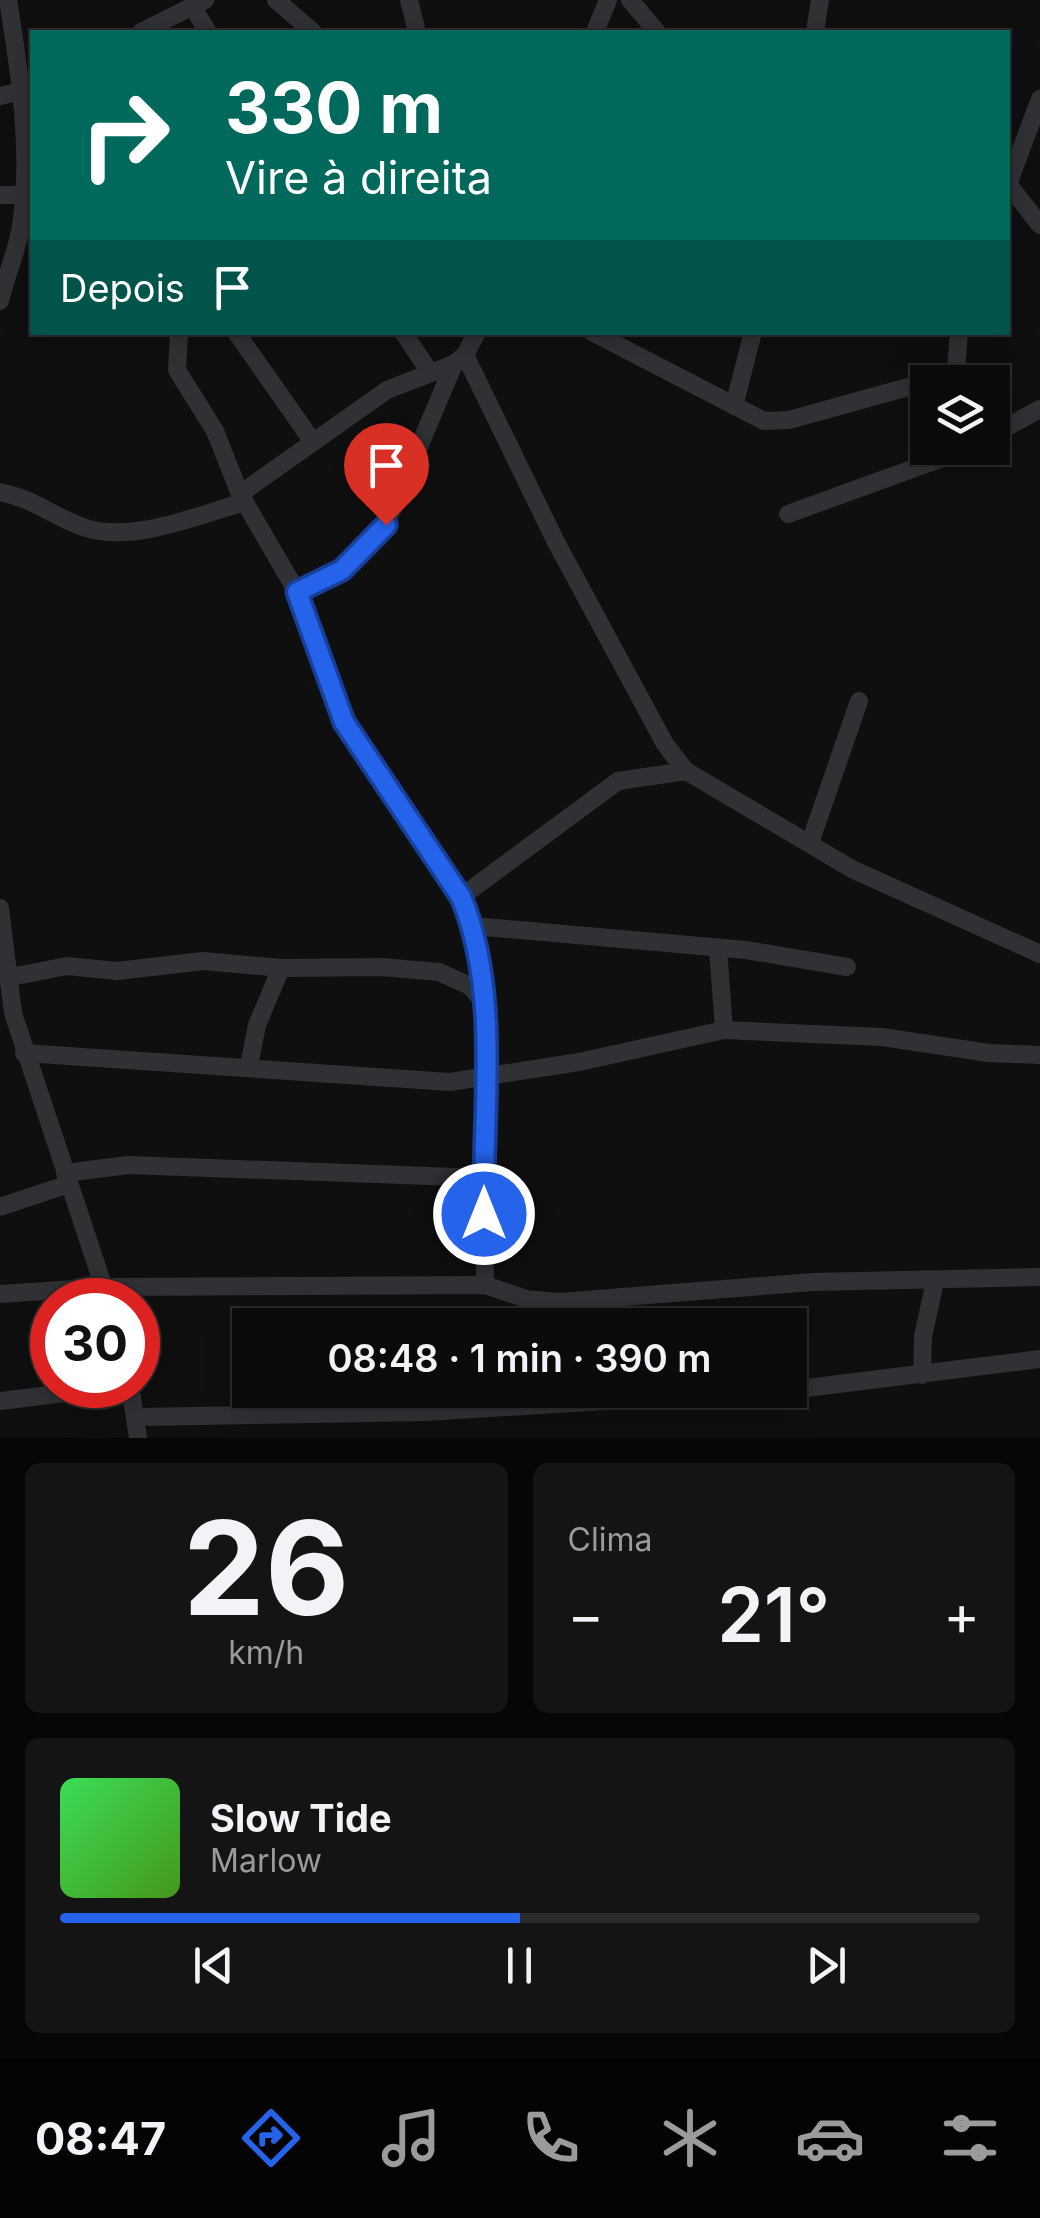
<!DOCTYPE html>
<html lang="pt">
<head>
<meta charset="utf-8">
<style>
  :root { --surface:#0b0b0c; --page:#141415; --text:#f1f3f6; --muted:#9a9b9d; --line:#2b2b2d; --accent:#2563eb }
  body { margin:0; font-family:Inter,sans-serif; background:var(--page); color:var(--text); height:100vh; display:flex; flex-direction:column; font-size:38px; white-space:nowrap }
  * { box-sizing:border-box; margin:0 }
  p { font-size:32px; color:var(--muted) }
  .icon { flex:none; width:55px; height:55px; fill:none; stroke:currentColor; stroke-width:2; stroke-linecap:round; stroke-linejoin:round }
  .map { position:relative; height:1438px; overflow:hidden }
  .sheet { display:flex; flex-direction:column; gap:25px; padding:25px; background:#060607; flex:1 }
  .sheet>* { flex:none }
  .top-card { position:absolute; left:30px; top:30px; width:980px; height:305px; border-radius:0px; box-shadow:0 5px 25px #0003,0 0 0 2px var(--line); background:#00695c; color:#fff; overflow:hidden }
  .controls { position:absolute; left:910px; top:365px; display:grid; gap:20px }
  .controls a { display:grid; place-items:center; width:100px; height:100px; border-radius:0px; background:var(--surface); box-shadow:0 5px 25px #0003,0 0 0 2px var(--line); font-size:50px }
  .speed { position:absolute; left:30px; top:1278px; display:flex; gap:20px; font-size:50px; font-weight:700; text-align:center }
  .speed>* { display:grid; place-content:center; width:130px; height:130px; border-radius:50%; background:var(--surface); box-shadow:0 5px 25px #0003,0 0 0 2px var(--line); line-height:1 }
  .speed .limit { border:15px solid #d22; background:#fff; color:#111 }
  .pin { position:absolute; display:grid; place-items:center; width:85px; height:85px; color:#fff; margin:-102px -42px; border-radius:50% 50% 50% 0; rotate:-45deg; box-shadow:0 0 10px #0007 }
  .pin .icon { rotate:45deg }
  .me { position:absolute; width:110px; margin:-55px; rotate:0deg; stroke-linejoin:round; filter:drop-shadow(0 0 8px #0008) }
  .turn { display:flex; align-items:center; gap:35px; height:210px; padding:0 30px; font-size:45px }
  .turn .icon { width:130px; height:130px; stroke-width:2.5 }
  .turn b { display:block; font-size:70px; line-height:85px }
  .then { display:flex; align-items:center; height:95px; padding:0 30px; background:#0003; gap:20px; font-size:38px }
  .big { font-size:75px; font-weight:600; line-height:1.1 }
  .sheet .tile { flex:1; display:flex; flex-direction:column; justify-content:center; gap:15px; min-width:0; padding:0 35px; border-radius:15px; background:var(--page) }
  .sheet .dial { align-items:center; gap:0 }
  .dial b { font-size:130px; line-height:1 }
  .song { display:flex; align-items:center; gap:30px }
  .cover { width:120px; height:120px; border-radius:15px; background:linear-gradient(135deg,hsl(130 70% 55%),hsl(100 70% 35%)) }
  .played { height:10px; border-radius:5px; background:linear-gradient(90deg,var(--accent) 50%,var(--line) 50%) }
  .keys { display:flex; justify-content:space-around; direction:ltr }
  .heat { display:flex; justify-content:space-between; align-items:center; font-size:55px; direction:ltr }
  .sheet .tiles { flex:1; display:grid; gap:25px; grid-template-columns:1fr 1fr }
  .tile:last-child { grid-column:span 2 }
  .trip { position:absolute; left:232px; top:1308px; width:575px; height:100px; border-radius:0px; background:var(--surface); box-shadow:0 5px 25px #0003,0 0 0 2px var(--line); font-weight:600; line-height:100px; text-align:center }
  .dock { display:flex; height:160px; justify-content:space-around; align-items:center; background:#040405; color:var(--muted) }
  .dock .icon { width:70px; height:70px }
  .dock .current { color:var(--accent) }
  .dock b { font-size:45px; color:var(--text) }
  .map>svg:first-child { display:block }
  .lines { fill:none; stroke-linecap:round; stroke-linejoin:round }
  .minor { stroke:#303135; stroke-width:18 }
  .route-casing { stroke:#184099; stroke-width:25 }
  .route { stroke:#2563eb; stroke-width:18 }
</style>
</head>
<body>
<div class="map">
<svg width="1040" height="1438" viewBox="0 0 1040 1438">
  <rect width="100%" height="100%" fill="#0f0f10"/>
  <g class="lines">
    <g class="minor">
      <polyline points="276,0 313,32"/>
      <polyline points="409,0 417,32"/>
      <polyline points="630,0 657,32"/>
      <polyline points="192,6 208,32"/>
      <polyline points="141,32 205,0"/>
      <polyline points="595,32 608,0"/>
      <polyline points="815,32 820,0"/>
      <polyline points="0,96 32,89"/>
      <polyline points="1008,184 1040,99"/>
      <polyline points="1008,184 1040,225"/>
      <polyline points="0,195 23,195"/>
      <path d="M0 301C6 276 17 251 21 226 32 150 20 74 8 0"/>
      <polyline points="179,332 177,370 215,431 240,494 297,592 336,709 461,897 473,926 483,1001 485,1285"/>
      <polyline points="236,332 313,442"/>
      <polyline points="403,332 429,371"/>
      <polyline points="592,332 764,421 789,420 955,374"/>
      <polyline points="465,355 556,542 665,744 686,771 852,869 1040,954"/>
      <polyline points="955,382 959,332"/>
      <polyline points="734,406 753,332"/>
      <polyline points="992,435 1040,409"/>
      <path d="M0 492C33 498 55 518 86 528 134 543 198 515 245 502"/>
      <polyline points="240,494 387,390 454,364"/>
      <polyline points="788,514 970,448"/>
      <polyline points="297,592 342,571 386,525 454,364 465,355 477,332"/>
      <polyline points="810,843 859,701"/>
      <polyline points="461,897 618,781 686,771"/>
      <polyline points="0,908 13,1013 108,1300"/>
      <polyline points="473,926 746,950 847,967"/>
      <polyline points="718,948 724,1030"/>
      <polyline points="6,978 67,966 117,971 203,961 281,968 381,967 439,972 470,986 483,1001"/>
      <polyline points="24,1053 450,1082 579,1062 724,1030 882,1037 989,1053 1040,1055"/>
      <polyline points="249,1066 257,1025 281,968"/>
      <polyline points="65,1173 128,1165 483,1178"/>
      <polyline points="0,1207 69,1184"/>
      <polyline points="0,1294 105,1287 485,1285 526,1299 559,1302 813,1282 1040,1277"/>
      <polyline points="609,1300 614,1325"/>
      <polyline points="922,1375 923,1337 935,1281"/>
      <polyline points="130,1385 138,1438"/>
      <polyline points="790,1390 1040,1359"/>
      <polyline points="0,1401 130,1385"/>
      <polyline points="138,1417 425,1412 785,1390"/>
    </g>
  </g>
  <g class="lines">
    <defs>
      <path id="route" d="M386 525 342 570 297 592 344 722 461 897C501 993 482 1112 484 1214"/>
    </defs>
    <use href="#route" class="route-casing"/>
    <use href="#route" class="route"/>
  </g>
</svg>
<div class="controls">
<a><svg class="icon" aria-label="layers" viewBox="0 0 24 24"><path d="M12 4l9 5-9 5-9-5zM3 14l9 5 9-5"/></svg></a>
</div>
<div class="speed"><div class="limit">30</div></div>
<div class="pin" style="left:386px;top:525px;background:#d93025"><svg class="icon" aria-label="arrive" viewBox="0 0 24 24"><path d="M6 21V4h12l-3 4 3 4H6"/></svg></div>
<svg class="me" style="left:484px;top:1214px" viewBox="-20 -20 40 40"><circle r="17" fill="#2563eb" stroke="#fff" stroke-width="3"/><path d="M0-11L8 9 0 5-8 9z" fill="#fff"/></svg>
<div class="trip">08:48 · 1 min · 390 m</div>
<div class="top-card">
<div class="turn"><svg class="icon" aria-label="right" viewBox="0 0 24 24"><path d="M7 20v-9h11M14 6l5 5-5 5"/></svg><div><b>330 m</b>Vire à direita</div></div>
<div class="then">Depois<svg class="icon" aria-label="arrive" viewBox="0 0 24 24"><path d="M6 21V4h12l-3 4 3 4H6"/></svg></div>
</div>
</div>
<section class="sheet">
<div class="tiles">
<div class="tile dial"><b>26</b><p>km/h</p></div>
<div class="tile"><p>Clima</p>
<div class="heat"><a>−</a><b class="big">21°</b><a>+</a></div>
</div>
<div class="tile">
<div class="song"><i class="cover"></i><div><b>Slow Tide</b><p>Marlow</p></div></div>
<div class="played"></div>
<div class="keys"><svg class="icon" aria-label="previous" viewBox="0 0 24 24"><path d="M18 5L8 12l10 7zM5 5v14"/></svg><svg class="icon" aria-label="pause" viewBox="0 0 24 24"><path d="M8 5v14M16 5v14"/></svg><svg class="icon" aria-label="next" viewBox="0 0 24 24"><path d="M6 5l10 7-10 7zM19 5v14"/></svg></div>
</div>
</div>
</section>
<nav class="dock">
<b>08:47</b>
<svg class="icon current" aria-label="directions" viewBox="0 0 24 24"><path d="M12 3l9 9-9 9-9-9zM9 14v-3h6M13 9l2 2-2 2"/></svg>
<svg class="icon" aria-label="music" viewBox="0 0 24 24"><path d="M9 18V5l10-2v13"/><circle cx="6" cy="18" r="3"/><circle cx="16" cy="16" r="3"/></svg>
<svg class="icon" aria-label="phone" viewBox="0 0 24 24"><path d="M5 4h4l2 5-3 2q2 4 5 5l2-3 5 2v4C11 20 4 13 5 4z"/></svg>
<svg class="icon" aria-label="climate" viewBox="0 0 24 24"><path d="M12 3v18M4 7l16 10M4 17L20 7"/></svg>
<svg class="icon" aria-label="car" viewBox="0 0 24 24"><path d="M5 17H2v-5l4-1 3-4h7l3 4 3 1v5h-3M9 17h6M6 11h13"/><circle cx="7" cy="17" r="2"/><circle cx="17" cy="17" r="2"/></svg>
<svg class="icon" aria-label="filters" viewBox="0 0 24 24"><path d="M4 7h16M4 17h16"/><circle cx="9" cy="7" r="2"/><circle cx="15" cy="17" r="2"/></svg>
</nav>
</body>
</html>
